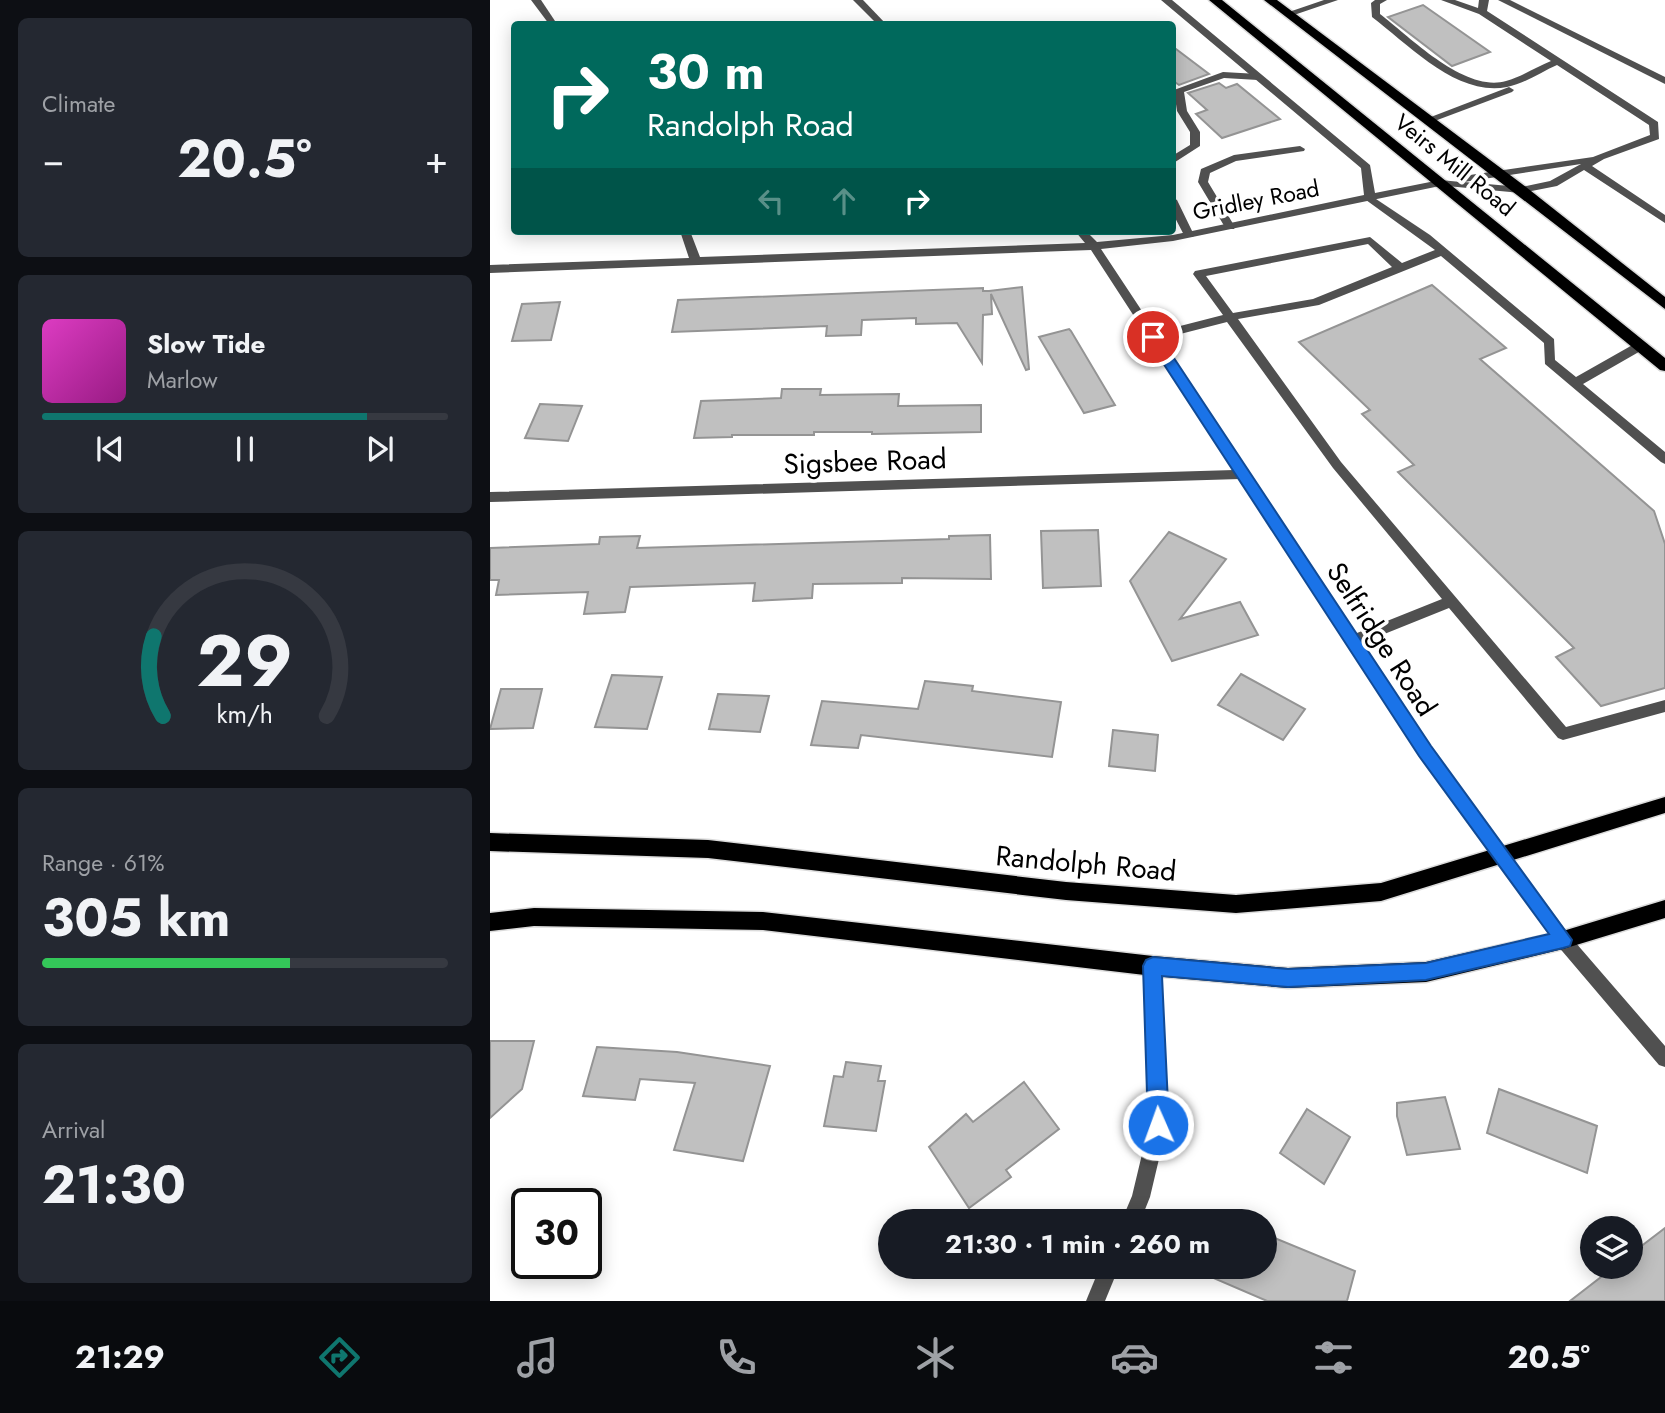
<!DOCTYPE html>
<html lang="en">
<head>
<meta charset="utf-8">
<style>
  :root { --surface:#171b24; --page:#242831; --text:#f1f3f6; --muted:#9ea1a6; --line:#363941; --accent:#0f766e }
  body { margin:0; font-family:Jost,sans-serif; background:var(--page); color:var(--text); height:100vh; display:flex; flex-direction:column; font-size:26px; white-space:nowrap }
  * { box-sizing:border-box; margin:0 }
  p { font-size:23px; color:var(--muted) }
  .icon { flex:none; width:38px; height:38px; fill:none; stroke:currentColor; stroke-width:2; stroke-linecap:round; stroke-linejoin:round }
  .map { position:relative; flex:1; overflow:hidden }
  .side { display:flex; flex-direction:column; gap:18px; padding:18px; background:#0d0f14; width:490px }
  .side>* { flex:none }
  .banner { position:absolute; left:21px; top:21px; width:665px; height:214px; border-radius:7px; box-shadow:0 4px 18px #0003; background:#00695c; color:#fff; overflow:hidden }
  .controls { position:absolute; left:1090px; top:1216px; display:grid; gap:14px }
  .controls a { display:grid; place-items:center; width:63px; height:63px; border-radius:50%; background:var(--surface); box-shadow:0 4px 18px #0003; font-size:35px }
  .speed { position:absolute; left:21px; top:1188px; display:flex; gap:14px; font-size:35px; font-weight:700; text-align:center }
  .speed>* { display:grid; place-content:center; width:91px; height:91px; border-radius:50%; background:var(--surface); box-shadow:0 4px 18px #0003; line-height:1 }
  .speed .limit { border:4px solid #111; border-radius:10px; background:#fff; color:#111 }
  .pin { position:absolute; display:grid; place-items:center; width:60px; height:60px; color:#fff; margin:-30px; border:4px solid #fff; border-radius:50%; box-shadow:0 2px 7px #0007 }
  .me { position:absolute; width:77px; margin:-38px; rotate:358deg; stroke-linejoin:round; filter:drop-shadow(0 0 5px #0008) }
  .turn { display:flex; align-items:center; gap:24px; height:147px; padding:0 21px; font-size:32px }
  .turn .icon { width:91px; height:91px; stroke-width:2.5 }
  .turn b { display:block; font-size:49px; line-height:60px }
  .lanes { display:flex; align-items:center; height:66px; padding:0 21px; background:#0003; justify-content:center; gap:35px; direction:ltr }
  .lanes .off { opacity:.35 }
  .big { font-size:52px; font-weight:700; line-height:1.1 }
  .side .widget { flex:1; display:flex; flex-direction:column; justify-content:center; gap:10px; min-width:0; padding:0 24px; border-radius:10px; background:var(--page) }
  .side .dial { align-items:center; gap:0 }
  .dial svg { height:182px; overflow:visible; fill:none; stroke:var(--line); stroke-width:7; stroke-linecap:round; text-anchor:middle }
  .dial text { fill:var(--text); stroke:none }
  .song { display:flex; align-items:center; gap:21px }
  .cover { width:84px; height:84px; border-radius:10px; background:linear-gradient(135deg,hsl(310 70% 55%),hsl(310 70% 35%)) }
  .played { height:7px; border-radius:4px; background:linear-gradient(90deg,var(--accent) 80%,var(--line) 80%) }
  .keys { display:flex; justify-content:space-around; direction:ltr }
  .heat { display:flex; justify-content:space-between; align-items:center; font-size:38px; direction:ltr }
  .charge { height:10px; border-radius:5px; background:linear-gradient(90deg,#34c759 61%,var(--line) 0) }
  .trip { position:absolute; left:388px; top:1209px; width:399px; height:70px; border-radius:35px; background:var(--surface); box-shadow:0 4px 18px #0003; font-weight:700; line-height:70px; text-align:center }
  .menu { display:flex; height:112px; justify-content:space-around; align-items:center; background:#090b0e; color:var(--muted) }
  .menu .icon { width:49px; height:49px }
  .menu .active { color:var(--accent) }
  .menu b { font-size:32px; color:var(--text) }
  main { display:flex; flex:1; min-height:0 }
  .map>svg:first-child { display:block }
  .building { fill:#c0c0c0; stroke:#949494; stroke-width:2 }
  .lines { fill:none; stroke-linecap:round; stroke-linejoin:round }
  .primary-casing { stroke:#dbdbdb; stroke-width:3 }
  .lane { fill:#505050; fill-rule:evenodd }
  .street { fill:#505050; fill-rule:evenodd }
  .primary { fill:#000; fill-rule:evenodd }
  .route { fill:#1a73e8; stroke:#114b97; stroke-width:2 }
  .labels { text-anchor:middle; stroke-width:7; stroke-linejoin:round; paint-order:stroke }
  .far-street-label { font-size:23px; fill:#000; stroke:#fff }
  .street-label { font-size:28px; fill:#000; stroke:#fff }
</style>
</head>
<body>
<main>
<section class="side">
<div class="widget"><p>Climate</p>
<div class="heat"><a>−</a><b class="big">20.5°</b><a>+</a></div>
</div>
<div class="widget">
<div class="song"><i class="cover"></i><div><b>Slow Tide</b><p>Marlow</p></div></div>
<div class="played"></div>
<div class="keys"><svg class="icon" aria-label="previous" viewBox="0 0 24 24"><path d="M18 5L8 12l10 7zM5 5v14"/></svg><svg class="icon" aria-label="pause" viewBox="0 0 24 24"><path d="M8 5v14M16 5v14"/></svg><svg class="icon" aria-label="next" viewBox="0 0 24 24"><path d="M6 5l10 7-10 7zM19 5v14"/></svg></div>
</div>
<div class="widget dial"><svg viewBox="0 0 100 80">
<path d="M14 69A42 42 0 1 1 86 69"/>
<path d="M14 69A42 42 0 0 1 10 34" stroke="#0f766e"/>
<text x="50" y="56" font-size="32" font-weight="700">29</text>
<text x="50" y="72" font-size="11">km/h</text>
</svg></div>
<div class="widget"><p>Range · 61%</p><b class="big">305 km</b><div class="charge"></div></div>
<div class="widget"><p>Arrival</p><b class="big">21:30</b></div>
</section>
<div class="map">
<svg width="1175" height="1301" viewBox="0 0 1175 1301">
  <rect width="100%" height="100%" fill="#fff"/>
  <g class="building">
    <polygon points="933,5 1000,52 962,66 898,17"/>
    <polygon points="682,46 719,74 689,85 682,80"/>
    <polygon points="729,83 736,88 747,84 790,119 732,138 706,114 717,110 698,93"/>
    <polygon points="942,285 1016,348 990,359 1164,511 1175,544 1175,688 1111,706 1066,657 1084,648 908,472 924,465 872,414 880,410 809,342"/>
    <polygon points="532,287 539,369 536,370 501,294 502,314 493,315 492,363 467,323 426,324 426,318 372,320 371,335 336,336 337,326 182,332 188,300 493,288 493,291 499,291"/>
    <polygon points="70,302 61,340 22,341 32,304"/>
    <polygon points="579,329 581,331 625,405 594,413 549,337"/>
    <polygon points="292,389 331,389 330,395 409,394 408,406 491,405 491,432 382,434 382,432 324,432 324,435 242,435 242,437 204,438 211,401 291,398"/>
    <polygon points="50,404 92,406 78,441 35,438"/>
    <polygon points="608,530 611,586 553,588 551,531"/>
    <polygon points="679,532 736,559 690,619 750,602 768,635 682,661 640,581"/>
    <polygon points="500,535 501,579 412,578 412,583 323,584 322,598 263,601 265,583 140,587 135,612 94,614 98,592 6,595 9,580 0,580 0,548 109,544 110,537 150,536 147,548 459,539 459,536"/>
    <polygon points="751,674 815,709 793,740 728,705"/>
    <polygon points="122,675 172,677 157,729 105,727"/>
    <polygon points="435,681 483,686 482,691 571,702 562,757 371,735 368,748 321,745 332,701 428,709"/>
    <polygon points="11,689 52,689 43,728 0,729"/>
    <polygon points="228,694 279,696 270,732 219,729"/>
    <polygon points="623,730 668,735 665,771 619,766"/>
    <polygon points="0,1041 44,1041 32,1089 0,1118"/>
    <polygon points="107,1047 187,1052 280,1066 253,1161 184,1150 205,1083 150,1079 145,1100 93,1096"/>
    <polygon points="356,1062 391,1066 388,1081 395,1081 386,1131 334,1126 344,1076 353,1077"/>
    <polygon points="534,1082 569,1129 516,1170 521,1177 479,1208 439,1147 476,1114 483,1122"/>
    <polygon points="1009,1089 1107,1126 1097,1173 997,1133"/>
    <polygon points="955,1097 970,1149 917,1155 907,1116 907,1103"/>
    <polygon points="817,1109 860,1137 834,1184 790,1153"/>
    <polygon points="1175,1228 1175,1301 1080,1301 1124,1267 1141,1267 1141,1254"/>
    <polygon points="775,1234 865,1271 857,1301 777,1301 698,1267 775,1267"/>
  </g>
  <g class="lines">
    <defs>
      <g id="primary">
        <polygon points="719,0 732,0 1175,358 1175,371 1170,370"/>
        <polygon points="774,0 787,0 1036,187 1175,297 1175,309"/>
        <polygon points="1175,797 1175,813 891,901 746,913 576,900 218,858 0,851 0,833 218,840 576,882 746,895 891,883"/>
        <polygon points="1175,900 1175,918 1073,949 936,982 798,988 663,976 273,930 44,926 0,931 0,913 44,908 273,912 663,956 798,968 936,962 1073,931"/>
      </g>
    </defs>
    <use href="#primary" class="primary-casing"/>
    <g class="lane">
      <polygon points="834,0 848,0 801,16 793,14"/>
      <path d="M885 0H897L890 4V14C920 37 975 93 1016 81 1031 77 1046 67 1061 61L989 14 951 0H965L988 8 989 0H999L997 11 1168 122 1169 139 1114 159 1102 166 1175 215V223L1094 170 1067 186 1031 193 946 185 945 183 950 180 971 182 968 179 973 176 1103 157 1160 135 1159 125 1067 65C1051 72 1034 84 1017 87 967 97 919 45 882 17L881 3ZM1091 164 1060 181 1031 187 974 182Z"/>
      <polygon points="1008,0 1020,0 1175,77 1175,84"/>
      <polygon points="733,72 768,74 773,77 768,80 734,78 694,92 697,111 710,132 710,146 682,164 682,156 700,145 700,132 687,111 684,90"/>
      <polygon points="1019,87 1024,90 1022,92 942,122 933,120"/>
      <polygon points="810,146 815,149 814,151 746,161 720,173 718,182 745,227 744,229 736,229 708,182 711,169 744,155"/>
      <path d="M880 195 940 235 1064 339 1065 360 1086 377 1146 343H1154V349L1093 384 1175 452V464L1171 462 1055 364 1054 343 951 256 829 305 748 319 851 462 1076 727 1175 700V712L1073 740 1068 738 959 608 867 645H857L855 641 857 637 952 599 843 468 737 322 663 341 657 337 659 334 733 315 703 274 705 271 880 237 912 263 945 250 876 200V196ZM878 244 902 267 823 299 743 313 716 276Z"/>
      <polygon points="682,197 687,200 704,235 703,237 695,237 694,235 682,212"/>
    </g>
    <g class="street">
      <polygon points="41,0 51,0 67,24 59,24"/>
      <polygon points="363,0 373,0 396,24 387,24"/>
      <polygon points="671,0 682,0 880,165 885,193 950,180 955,183 950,186 683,241 611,249 940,747 1079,935 1175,1046 1175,1067 1169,1065 1067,945 930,755 750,479 0,502 0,492 744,470 601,250 0,273 0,265 199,258 190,231 200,231 210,257 595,243 585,231 596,231 607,242 683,235 874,195 871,168"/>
      <polygon points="663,958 669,961 671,966 677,1125 660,1197 650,1222 631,1222 642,1196 659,1125 655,966 657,961"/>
      <polygon points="610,1267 629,1267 615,1301 596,1301"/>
    </g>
    <use href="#primary" class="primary"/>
  </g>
  <polygon class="route" points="663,332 668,334 941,746 1082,940 1080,946 1073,948 936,980 798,987 672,976 679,1125 676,1132 668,1135 661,1132 658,1125 653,966 656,960 663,957 798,969 936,963 1059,934 929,756 658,340 656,337"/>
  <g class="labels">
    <g class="far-street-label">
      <text transform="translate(965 165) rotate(39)" y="8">Veirs Mill Road</text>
      <text transform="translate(766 200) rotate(-11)" y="8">Gridley Road</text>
    </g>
    <g class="street-label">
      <text transform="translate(375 461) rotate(-2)" y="10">Sigsbee Road</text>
      <text transform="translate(892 639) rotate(57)" y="10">Selfridge Road</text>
      <text transform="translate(596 863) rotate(5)" y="10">Randolph Road</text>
    </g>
  </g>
</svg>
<div class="controls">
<a><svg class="icon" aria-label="layers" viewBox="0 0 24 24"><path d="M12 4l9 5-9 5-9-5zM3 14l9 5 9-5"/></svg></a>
</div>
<div class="speed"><div class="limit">30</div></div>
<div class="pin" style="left:663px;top:337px;background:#d93025"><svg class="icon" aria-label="arrive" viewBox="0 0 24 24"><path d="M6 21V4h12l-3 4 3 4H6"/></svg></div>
<svg class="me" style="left:668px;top:1125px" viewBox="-20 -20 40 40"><circle r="17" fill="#1a73e8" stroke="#fff" stroke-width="3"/><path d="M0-11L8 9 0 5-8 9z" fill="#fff"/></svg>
<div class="trip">21:30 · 1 min · 260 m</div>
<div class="banner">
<div class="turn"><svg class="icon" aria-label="right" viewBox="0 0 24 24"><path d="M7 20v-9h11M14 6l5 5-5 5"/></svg><div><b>30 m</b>Randolph Road</div></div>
<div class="lanes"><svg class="icon off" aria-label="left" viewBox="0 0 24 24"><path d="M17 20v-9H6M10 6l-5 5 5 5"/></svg><svg class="icon off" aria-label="ahead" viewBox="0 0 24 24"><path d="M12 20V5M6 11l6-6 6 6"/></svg><svg class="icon" aria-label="right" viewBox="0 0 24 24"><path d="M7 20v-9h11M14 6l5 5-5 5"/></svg></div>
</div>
</div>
</main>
<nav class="menu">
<b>21:29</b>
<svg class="icon active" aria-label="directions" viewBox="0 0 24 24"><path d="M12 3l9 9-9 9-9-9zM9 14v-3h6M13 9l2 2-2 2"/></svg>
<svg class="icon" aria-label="music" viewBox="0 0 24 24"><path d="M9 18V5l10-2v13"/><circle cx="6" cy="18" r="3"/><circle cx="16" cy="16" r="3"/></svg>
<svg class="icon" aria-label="phone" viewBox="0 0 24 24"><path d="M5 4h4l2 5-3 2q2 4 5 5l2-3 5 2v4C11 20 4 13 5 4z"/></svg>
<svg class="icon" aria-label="climate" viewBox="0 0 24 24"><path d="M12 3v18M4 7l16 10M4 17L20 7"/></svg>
<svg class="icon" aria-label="car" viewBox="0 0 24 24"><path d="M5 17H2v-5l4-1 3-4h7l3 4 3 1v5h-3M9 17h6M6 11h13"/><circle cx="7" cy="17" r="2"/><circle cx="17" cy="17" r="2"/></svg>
<svg class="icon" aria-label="filters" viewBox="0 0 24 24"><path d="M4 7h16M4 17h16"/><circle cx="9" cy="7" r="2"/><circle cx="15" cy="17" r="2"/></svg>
<b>20.5°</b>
</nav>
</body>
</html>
